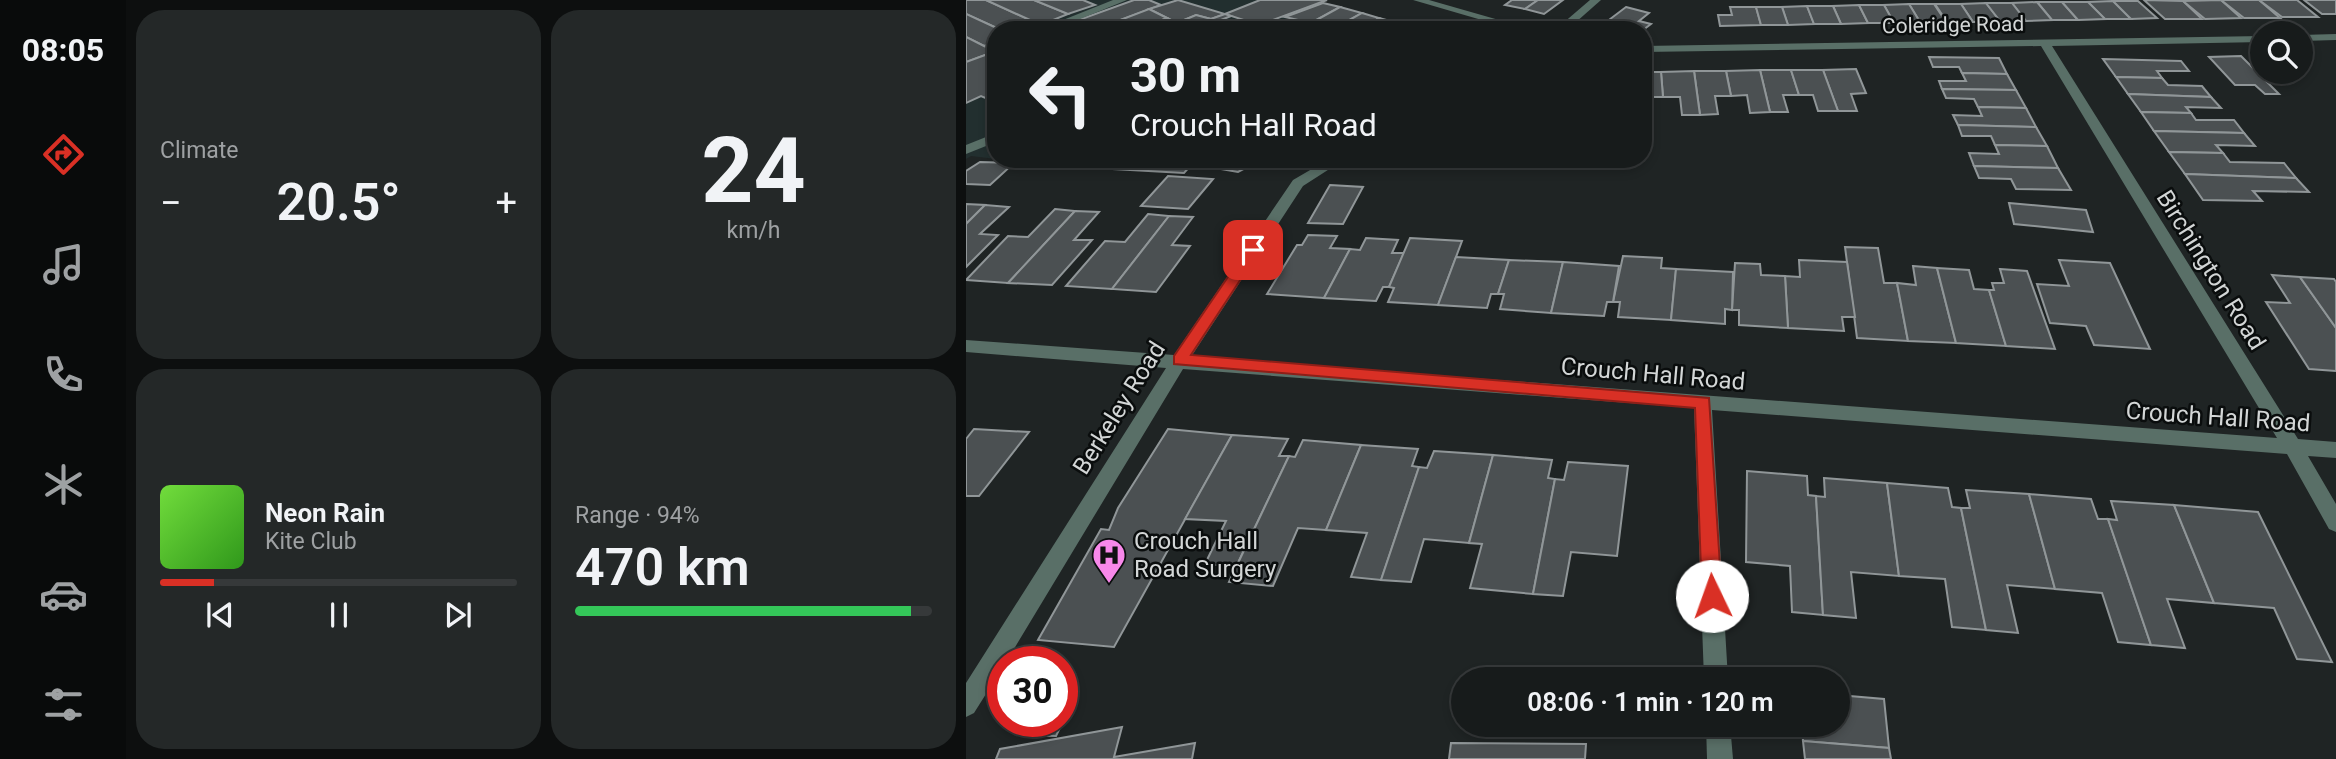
<!DOCTYPE html>
<html lang="en">
<head>
<meta charset="utf-8">
<style>
  :root { --surface:#171b1b; --page:#242828; --text:#f1f3f6; --muted:#9ea1a3; --line:#36393a; --accent:#d93025 }
  body { margin:0; font-family:Roboto,sans-serif; background:var(--page); color:var(--text); height:100vh; display:flex; flex-direction:column; font-size:26px; white-space:nowrap }
  * { box-sizing:border-box; margin:0 }
  p { font-size:23px; color:var(--muted) }
  .icon { flex:none; width:38px; height:38px; fill:none; stroke:currentColor; stroke-width:2; stroke-linecap:round; stroke-linejoin:round }
  .map { position:relative; flex:1; overflow:hidden }
  .drawer { display:flex; flex-direction:column; gap:10px; padding:10px; background:#0d0f0f; width:840px }
  .drawer>* { flex:none }
  .hud { position:absolute; left:21px; top:21px; width:665px; height:147px; border-radius:28px; box-shadow:0 4px 10px #0003,0 0 0 2px var(--line); background:#171b1b; color:var(--text); overflow:hidden }
  .tools { position:absolute; left:1284px; top:21px; display:grid; gap:14px }
  .tools a { display:grid; place-items:center; width:63px; height:63px; border-radius:50%; background:var(--surface); box-shadow:0 4px 10px #0003,0 0 0 2px var(--line); font-size:35px }
  .speed { position:absolute; left:21px; top:646px; display:flex; gap:14px; font-size:35px; font-weight:700; text-align:center }
  .speed>* { display:grid; place-content:center; width:91px; height:91px; border-radius:50%; background:var(--surface); box-shadow:0 4px 10px #0003,0 0 0 2px var(--line); line-height:1 }
  .speed .limit { border:10px solid #d22; background:#fff; color:#111 }
  .pin { position:absolute; display:grid; place-items:center; width:60px; height:60px; color:#fff; margin:-30px; border-radius:14px; box-shadow:0 4px 10px #0006 }
  .me { position:absolute; width:77px; margin:-38px; rotate:357deg; stroke-linejoin:round; filter:drop-shadow(0 0 5px #0008) }
  .turn { display:flex; align-items:center; gap:24px; height:147px; padding:0 28px; font-size:32px }
  .turn .icon { width:91px; height:91px; stroke-width:2.5 }
  .turn b { display:block; font-size:49px; line-height:60px }
  .big { font-size:52px; font-weight:600; line-height:1.1 }
  .drawer .tile { flex:1; display:flex; flex-direction:column; justify-content:center; gap:10px; min-width:0; padding:0 24px; border-radius:28px; background:var(--page) }
  .drawer .dial { align-items:center; gap:0 }
  .dial b { font-size:91px; line-height:1 }
  .song { display:flex; align-items:center; gap:21px }
  .cover { width:84px; height:84px; border-radius:10px; background:linear-gradient(135deg,hsl(100 70% 55%),hsl(110 70% 35%)) }
  .played { height:7px; border-radius:4px; background:linear-gradient(90deg,var(--accent) 15%,var(--line) 15%) }
  .keys { display:flex; justify-content:space-around; direction:ltr }
  .heat { display:flex; justify-content:space-between; align-items:center; font-size:38px; direction:ltr }
  .charge { height:10px; border-radius:5px; background:linear-gradient(90deg,#34c759 94%,var(--line) 0) }
  .drawer .tiles { flex:1; display:grid; gap:10px; grid-template-columns:repeat(2,1fr) }
  .trip { position:absolute; left:485px; top:667px; width:399px; height:70px; border-radius:35px; background:var(--surface); box-shadow:0 4px 10px #0003,0 0 0 2px var(--line); font-weight:600; line-height:70px; text-align:center }
  main { display:flex; flex:1; min-height:0 }
  .tab-bar { display:flex; flex-direction:column; width:126px; justify-content:space-around; align-items:center; background:#090b0b; color:var(--muted) }
  .tab-bar .icon { width:49px; height:49px }
  .tab-bar .active { color:var(--accent) }
  .tab-bar b { font-size:32px; color:var(--text) }
  .map>svg:first-child { display:block }
  .built { fill:#222f2f }
  .building { fill:#4b5052; stroke:#909698; stroke-width:2 }
  .lines { fill:none; stroke-linecap:round; stroke-linejoin:round }
  .minor { fill:#596f67; fill-rule:evenodd }
  .route { fill:#d93025; stroke:#8d1f18; stroke-width:2 }
  .labels { text-anchor:middle; stroke-width:5; stroke-linejoin:round; paint-order:stroke }
  .far-street-label { font-size:21px; fill:#d3d6d6; stroke:#0a0d0d }
  .street-label { font-size:24px; fill:#d3d6d6; stroke:#0a0d0d }
  .poi-label { font-size:24px; fill:#d3d6d6; stroke:#0a0d0d; text-anchor:start }
</style>
</head>
<body>
<main>
<nav class="tab-bar">
<b>08:05</b>
<svg class="icon active" aria-label="directions" viewBox="0 0 24 24"><path d="M12 3l9 9-9 9-9-9zM9 14v-3h6M13 9l2 2-2 2"/></svg>
<svg class="icon" aria-label="music" viewBox="0 0 24 24"><path d="M9 18V5l10-2v13"/><circle cx="6" cy="18" r="3"/><circle cx="16" cy="16" r="3"/></svg>
<svg class="icon" aria-label="phone" viewBox="0 0 24 24"><path d="M5 4h4l2 5-3 2q2 4 5 5l2-3 5 2v4C11 20 4 13 5 4z"/></svg>
<svg class="icon" aria-label="climate" viewBox="0 0 24 24"><path d="M12 3v18M4 7l16 10M4 17L20 7"/></svg>
<svg class="icon" aria-label="car" viewBox="0 0 24 24"><path d="M5 17H2v-5l4-1 3-4h7l3 4 3 1v5h-3M9 17h6M6 11h13"/><circle cx="7" cy="17" r="2"/><circle cx="17" cy="17" r="2"/></svg>
<svg class="icon" aria-label="filters" viewBox="0 0 24 24"><path d="M4 7h16M4 17h16"/><circle cx="9" cy="7" r="2"/><circle cx="15" cy="17" r="2"/></svg>
</nav>
<section class="drawer">
<div class="tiles">
<div class="tile"><p>Climate</p>
<div class="heat"><a>−</a><b class="big">20.5°</b><a>+</a></div>
</div>
<div class="tile dial"><b>24</b><p>km/h</p></div>
<div class="tile">
<div class="song"><i class="cover"></i><div><b>Neon Rain</b><p>Kite Club</p></div></div>
<div class="played"></div>
<div class="keys"><svg class="icon" aria-label="previous" viewBox="0 0 24 24"><path d="M18 5L8 12l10 7zM5 5v14"/></svg><svg class="icon" aria-label="pause" viewBox="0 0 24 24"><path d="M8 5v14M16 5v14"/></svg><svg class="icon" aria-label="next" viewBox="0 0 24 24"><path d="M6 5l10 7-10 7zM19 5v14"/></svg></div>
</div>
<div class="tile"><p>Range · 94%</p><b class="big">470 km</b><div class="charge"></div></div>
</div>
</section>
<div class="map">
<svg width="1370" height="759" viewBox="0 0 1370 759">
  <rect width="100%" height="100%" fill="#1f2424"/>
  <polygon class="built" points="0,0 361,0 317,20 331,30 30,30 30,159 5,156 0,159"/>
  <g class="building">
    <polygon points="0,0 20,0 75,25 61,30 35,30 0,14"/>
    <polygon points="20,0 68,0 102,14 75,25"/>
    <polygon points="68,0 117,0 129,5 102,14"/>
    <polygon points="168,0 183,0 195,5 128,30 103,30 96,26"/>
    <polygon points="212,0 259,14 245,19 230,15 211,23 183,9"/>
    <polygon points="294,0 361,0 293,25 259,14"/>
    <polygon points="546,0 572,0 559,9 539,5"/>
    <polygon points="572,0 597,0 578,14 559,9"/>
    <polygon points="1178,0 1217,1 1236,19 1199,19"/>
    <polygon points="1255,0 1275,18 1239,19 1217,1"/>
    <polygon points="1255,0 1293,0 1314,18 1278,18"/>
    <polygon points="1293,0 1331,0 1352,17 1316,17"/>
    <polygon points="1338,0 1370,0 1370,14 1356,14"/>
    <polygon points="1147,1 1165,19 1139,19 1122,2"/>
    <polygon points="1147,1 1172,1 1191,18 1165,19"/>
    <polygon points="1071,2 1096,2 1112,20 1086,20"/>
    <polygon points="1071,2 1086,20 1060,21 1046,3"/>
    <polygon points="1096,2 1122,2 1139,19 1112,20"/>
    <polygon points="357,3 374,7 345,23 319,17"/>
    <polygon points="1020,3 1034,21 1007,22 995,4"/>
    <polygon points="1020,3 1046,3 1060,21 1034,21"/>
    <polygon points="943,4 968,4 980,22 954,22"/>
    <polygon points="943,4 954,22 928,23 918,5"/>
    <polygon points="969,4 995,4 1007,22 981,22"/>
    <polygon points="893,5 902,23 875,24 867,6"/>
    <polygon points="893,5 918,5 928,23 902,23"/>
    <polygon points="841,6 848,24 822,25 816,7"/>
    <polygon points="841,6 867,6 875,24 848,24"/>
    <polygon points="374,7 396,13 367,29 345,23"/>
    <polygon points="660,7 683,13 673,21 685,24 677,30 631,29"/>
    <polygon points="764,7 790,7 795,25 754,26 752,15 766,15"/>
    <polygon points="790,7 816,7 822,25 795,25"/>
    <polygon points="183,9 201,18 171,30 128,30"/>
    <polygon points="396,13 413,18 393,30 366,30"/>
    <polygon points="0,14 35,30 30,30 30,42 18,46 0,37"/>
    <polygon points="259,14 265,16 230,30 223,30 211,23 230,15 245,19"/>
    <polygon points="201,18 223,30 171,30"/>
    <polygon points="413,18 432,23 420,30 393,30"/>
    <polygon points="285,23 293,25 303,30 269,30"/>
    <polygon points="432,23 435,23 448,27 420,30"/>
    <polygon points="0,37 18,46 30,51 0,62"/>
    <polygon points="30,51 30,97 24,100 15,96 0,103 0,62"/>
    <polygon points="1275,56 1313,94 1299,94 1289,85 1269,85 1243,57"/>
    <polygon points="963,57 1033,58 1041,74 996,73 993,67 967,67"/>
    <polygon points="1137,59 1215,61 1223,71 1191,71 1196,78 1150,77"/>
    <polygon points="890,69 900,93 885,94 891,111 872,111 857,70"/>
    <polygon points="794,70 825,70 833,95 817,95 822,112 804,112"/>
    <polygon points="794,70 804,112 784,113 781,95 765,96 760,71"/>
    <polygon points="825,70 857,70 872,111 852,111 847,95 833,95"/>
    <polygon points="728,71 760,71 765,96 749,96 752,114 734,115"/>
    <polygon points="728,71 734,115 716,115 714,97 697,97 695,72"/>
    <polygon points="677,72 695,72 697,97 683,97 684,113 677,113"/>
    <polygon points="996,73 1041,74 1050,90 976,89 973,81 1000,81"/>
    <polygon points="1150,77 1196,78 1202,85 1236,86 1245,97 1162,94"/>
    <polygon points="976,89 1050,90 1060,108 1012,107 1008,99 980,98"/>
    <polygon points="1162,94 1245,97 1255,108 1220,107 1225,113 1175,112"/>
    <polygon points="1012,107 1060,108 1070,127 992,125 987,115 1016,116"/>
    <polygon points="1175,112 1225,113 1230,120 1268,120 1278,133 1188,131"/>
    <polygon points="992,125 1070,127 1081,146 1029,145 1025,136 996,136"/>
    <polygon points="1188,131 1278,133 1289,146 1250,145 1257,153 1203,152"/>
    <polygon points="1029,145 1081,146 1092,168 1008,166 1003,153 1033,154"/>
    <polygon points="1203,152 1257,153 1264,162 1318,163 1330,178 1219,174"/>
    <polygon points="150,159 288,159 291,162 272,172 226,164 218,173 128,168"/>
    <polygon points="444,159 509,159 506,164"/>
    <polygon points="14,162 48,163 24,185 0,184 0,171"/>
    <polygon points="1008,166 1092,168 1105,190 1050,189 1045,179 1013,178"/>
    <polygon points="1219,174 1330,178 1343,192 1287,191 1296,201 1237,200"/>
    <polygon points="202,176 247,179 222,209 175,206"/>
    <polygon points="364,185 397,187 377,224 342,223"/>
    <polygon points="1043,203 1120,210 1127,232 1048,224"/>
    <polygon points="0,204 19,205 0,224"/>
    <polygon points="19,205 43,207 14,234 32,235 0,267 0,224"/>
    <polygon points="89,209 109,211 42,283 0,280 42,236 62,237"/>
    <polygon points="109,211 133,212 108,240 126,240 86,285 42,283"/>
    <polygon points="182,214 203,216 146,289 100,286 139,241 159,242"/>
    <polygon points="203,216 227,217 206,245 224,246 190,292 146,289"/>
    <polygon points="342,235 371,236 364,248 384,249 358,298 301,294 331,245 336,245"/>
    <polygon points="400,238 432,240 426,253 438,253 423,287 417,287 410,301 358,298 384,249 394,250"/>
    <polygon points="444,238 496,241 472,305 422,302 428,288 423,287"/>
    <polygon points="879,247 912,248 918,283 931,283 942,341 891,338"/>
    <polygon points="657,256 696,258 695,268 710,269 705,320 652,317 654,302 647,302"/>
    <polygon points="490,257 543,260 532,294 525,294 521,308 472,305"/>
    <polygon points="543,260 597,262 585,313 534,309 538,294 532,294"/>
    <polygon points="833,260 881,262 889,317 876,317 878,331 822,328 819,276 834,277"/>
    <polygon points="1093,260 1144,263 1184,349 1128,345 1120,326 1084,323 1071,284 1103,286"/>
    <polygon points="597,262 653,266 647,302 641,302 638,316 585,313"/>
    <polygon points="769,263 794,264 795,275 819,276 822,328 773,325 773,310 766,310"/>
    <polygon points="947,266 971,268 990,343 942,341 931,283 950,285"/>
    <polygon points="971,268 1003,270 1008,289 1023,290 1040,346 990,343"/>
    <polygon points="710,269 767,272 766,310 759,309 759,324 705,320"/>
    <polygon points="1034,269 1061,271 1089,349 1040,346 1023,290 1028,290 1026,283 1038,283"/>
    <polygon points="1306,275 1334,277 1370,328 1370,371 1343,369 1300,302 1324,303"/>
    <polygon points="1334,277 1368,279 1370,282 1370,328"/>
    <polygon points="8,429 63,432 13,496 0,496 0,439"/>
    <polygon points="202,429 266,435 148,647 72,640 135,529 143,530 152,508"/>
    <polygon points="266,435 322,439 313,456 323,456 270,567 239,564 260,521 219,519"/>
    <polygon points="337,440 395,445 360,530 332,528 307,586 263,582 323,456 329,457"/>
    <polygon points="395,445 452,449 446,466 453,467 415,580 385,577 401,533 360,530"/>
    <polygon points="468,451 527,455 503,543 458,539 445,582 415,580 453,467 461,468"/>
    <polygon points="527,455 586,460 582,478 589,479 567,594 504,588 516,544 503,543"/>
    <polygon points="602,462 662,466 651,556 605,552 597,596 567,594 589,479 598,480"/>
    <polygon points="781,471 841,476 842,495 850,496 857,615 826,612 824,566 780,562"/>
    <polygon points="858,478 921,483 933,576 885,572 890,618 857,615 850,496 859,497"/>
    <polygon points="921,483 982,488 986,507 995,508 1020,630 986,627 979,579 933,576"/>
    <polygon points="1000,490 1063,494 1089,589 1041,585 1052,633 1020,630 995,508 1004,508"/>
    <polygon points="1063,494 1125,499 1132,519 1142,519 1185,645 1152,642 1136,593 1089,589"/>
    <polygon points="1145,501 1208,505 1248,603 1201,599 1219,648 1185,645 1142,519 1151,520"/>
    <polygon points="1208,505 1292,512 1366,662 1331,659 1308,608 1248,603"/>
    <polygon points="872,695 918,699 923,748 837,741 836,724 872,724"/>
    <polygon points="96,697 109,697 90,736 55,735 62,721 96,721"/>
    <polygon points="156,727 148,757 229,743 226,759 30,759 34,749"/>
    <polygon points="837,741 923,748 925,759 839,759"/>
    <polygon points="485,743 620,744 619,759 483,759"/>
  </g>
  <g class="lines">
    <g class="minor">
      <polygon points="147,0 161,0 87,30 72,30"/>
      <polygon points="447,0 463,0 568,30 550,30"/>
      <polygon points="624,0 635,0 601,30 589,30"/>
      <polygon points="1370,34 1370,40 1335,41 1335,35"/>
      <polygon points="1297,36 1297,42 1086,46 1332,439 1370,442 1370,458 1342,456 1370,504 1370,532 1363,529 1321,454 746,410 762,679 738,679 728,408 217,369 40,662 37,662 37,667 8,713 0,717 0,683 200,368 0,352 0,340 208,355 327,180 363,159 379,159 337,186 225,357 1311,438 1075,46 677,52 677,46"/>
      <polygon points="30,133 30,142 0,154 0,145"/>
      <polygon points="740,724 764,724 767,759 741,759"/>
    </g>
  </g>
  <polygon class="route" points="287,245 294,250 225,355 743,398 756,596 753,603 746,606 739,603 736,596 729,408 208,364 208,356 283,246"/>
  <defs>
    <symbol id="hospital-pin" viewBox="-11 -11 22 30"><path d="M0 17L-7.5 6A9.5 9.5 0 1 1 7.5 6Z" fill="#f888ea" stroke="#0a0d0d"/><path d="M-5-5h3v3.5h4V-5h3V5h-3V1.5h-4V5h-3Z" fill="#111"/></symbol>
  </defs>
  <g fill-rule="evenodd">
    <use href="#hospital-pin" x="124" y="536" width="38" height="52"/>
  </g>
  <g class="labels">
    <g class="far-street-label">
      <text transform="translate(987 25) rotate(-1)" y="7">Coleridge Road</text>
    </g>
    <g class="street-label">
      <text transform="translate(1245 270) rotate(58)" y="8">Birchington Road</text>
      <text transform="translate(687 374) rotate(5)" y="8">Crouch Hall Road</text>
      <text transform="translate(153 408) rotate(-58)" y="8">Berkeley Road</text>
      <text transform="translate(1252 417) rotate(4)" y="8">Crouch Hall Road</text>
    </g>
    <g class="poi-label">
      <text x="168" y="549">Crouch Hall<tspan x="168" dy="28">Road Surgery</tspan></text>
    </g>
  </g>
</svg>
<div class="tools">
<a><svg class="icon" aria-label="search" viewBox="0 0 24 24"><circle cx="10" cy="10" r="6"/><path d="M15 15l6 6"/></svg></a>
</div>
<div class="speed"><div class="limit">30</div></div>
<div class="pin" style="left:287px;top:250px;background:#d93025"><svg class="icon" aria-label="arrive" viewBox="0 0 24 24"><path d="M6 21V4h12l-3 4 3 4H6"/></svg></div>
<svg class="me" style="left:746px;top:596px" viewBox="-20 -20 40 40"><circle r="19" fill="#fff"/><path d="M0-13L10 11 0 6-10 11z" fill="#d93025"/></svg>
<div class="trip">08:06 · 1 min · 120 m</div>
<div class="hud">
<div class="turn"><svg class="icon" aria-label="left" viewBox="0 0 24 24"><path d="M17 20v-9H6M10 6l-5 5 5 5"/></svg><div><b>30 m</b>Crouch Hall Road</div></div>
</div>
</div>
</main>
</body>
</html>
